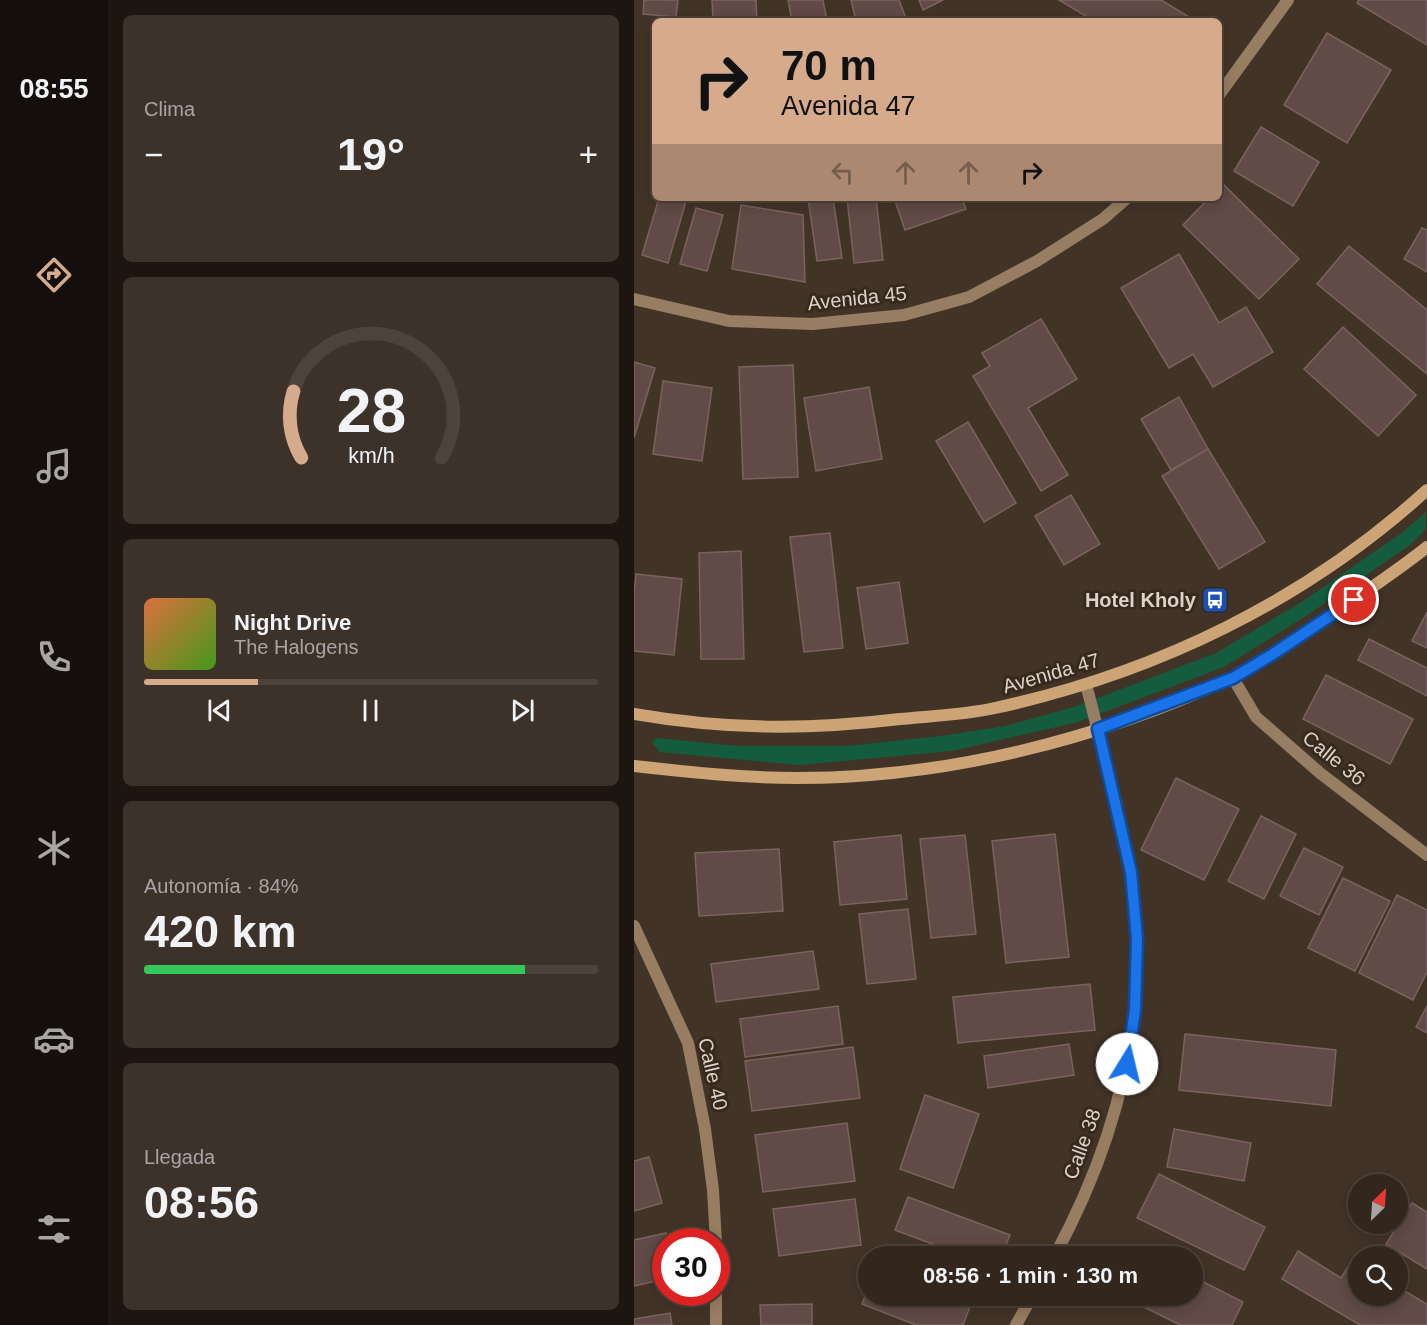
<!DOCTYPE html>
<html lang="es">
<head>
<meta charset="utf-8">
<style>
  :root { --surface:#32261d; --page:#3d322a; --text:#f1f3f6; --muted:#a8a5a4; --line:#4d433b; --accent:#d6ab8b }
  body { margin:0; font-family:Arial,sans-serif; background:var(--page); color:var(--text); height:100vh; display:flex; flex-direction:column; font-size:22px; white-space:nowrap }
  * { box-sizing:border-box; margin:0 }
  p { font-size:20px; color:var(--muted) }
  .icon { flex:none; width:33px; height:33px; fill:none; stroke:currentColor; stroke-width:2; stroke-linecap:round; stroke-linejoin:round }
  .map { position:relative; flex:1; overflow:hidden }
  .side { display:flex; flex-direction:column; gap:15px; padding:15px; background:#1c1510; width:526px }
  .side>* { flex:none }
  .banner { position:absolute; left:18px; top:18px; width:570px; height:183px; border-radius:9px; box-shadow:0 3px 15px #0003,0 0 0 2px var(--line); background:#d6ab8b; color:#111; overflow:hidden }
  .needle { width:39px; rotate:25deg }
  .buttons { position:absolute; left:714px; top:1174px; display:grid; gap:12px }
  .buttons a { display:grid; place-items:center; width:60px; height:60px; border-radius:50%; background:var(--surface); box-shadow:0 3px 15px #0003,0 0 0 2px var(--line); font-size:30px }
  .speed { position:absolute; left:18px; top:1228px; display:flex; gap:12px; font-size:30px; font-weight:700; text-align:center }
  .speed>* { display:grid; place-content:center; width:78px; height:78px; border-radius:50%; background:var(--surface); box-shadow:0 3px 15px #0003,0 0 0 2px var(--line); line-height:1 }
  .speed .limit { border:9px solid #d22; background:#fff; color:#111 }
  .pin { position:absolute; display:grid; place-items:center; width:51px; height:51px; color:#fff; margin:-26px; border:3px solid #fff; border-radius:50%; box-shadow:0 2px 6px #0007 }
  .me { position:absolute; width:66px; margin:-33px; rotate:9deg; stroke-linejoin:round; filter:drop-shadow(0 0 4px #0008) }
  .turn { display:flex; align-items:center; gap:21px; height:126px; padding:0 30px; font-size:27px }
  .turn .icon { width:78px; height:78px; stroke-width:2.5 }
  .turn b { display:block; font-size:42px; line-height:51px }
  .lanes { display:flex; align-items:center; height:57px; padding:0 30px; background:#0003; justify-content:center; gap:30px; direction:ltr }
  .lanes .off { opacity:.35 }
  .big { font-size:45px; font-weight:600; line-height:1.1 }
  .side .card { flex:1; display:flex; flex-direction:column; justify-content:center; gap:9px; min-width:0; padding:0 21px; border-radius:9px; background:var(--page) }
  .side .dial { align-items:center; gap:0 }
  .dial svg { height:156px; overflow:visible; fill:none; stroke:var(--line); stroke-width:7; stroke-linecap:round; text-anchor:middle }
  .dial text { fill:var(--text); stroke:none }
  .song { display:flex; align-items:center; gap:18px }
  .cover { width:72px; height:72px; border-radius:9px; background:linear-gradient(135deg,hsl(20 70% 55%),hsl(100 70% 35%)) }
  .played { height:6px; border-radius:3px; background:linear-gradient(90deg,var(--accent) 25%,var(--line) 25%) }
  .keys { display:flex; justify-content:space-around; direction:ltr }
  .heat { display:flex; justify-content:space-between; align-items:center; font-size:33px; direction:ltr }
  .charge { height:9px; border-radius:4px; background:linear-gradient(90deg,#34c759 84%,var(--line) 0) }
  .trip { position:absolute; left:224px; top:1246px; width:345px; height:60px; border-radius:30px; background:var(--surface); box-shadow:0 3px 15px #0003,0 0 0 2px var(--line); font-weight:600; line-height:60px; text-align:center }
  main { display:flex; flex:1; min-height:0 }
  .tab-bar { display:flex; flex-direction:column; width:108px; justify-content:space-around; align-items:center; background:#140f0c; color:var(--muted) }
  .tab-bar .icon { width:42px; height:42px }
  .tab-bar .selected { color:var(--accent) }
  .tab-bar b { font-size:27px; color:var(--text) }
  .map>svg:first-child { display:block }
  .green { fill:#145c3e }
  .building { fill:#604b46; stroke:#7a635e; stroke-width:1.5 }
  .lines { fill:none; stroke-linecap:round; stroke-linejoin:round }
  .minor { stroke:#977d61; stroke-width:12 }
  .secondary { stroke:#cda476; stroke-width:12 }
  .route-casing { stroke:#114b97; stroke-width:15 }
  .route { stroke:#1a73e8; stroke-width:10 }
  .labels { text-anchor:middle; stroke-width:6; stroke-linejoin:round; paint-order:stroke }
  .street-label { font-size:20px; fill:#dcd2ca; stroke:#38291d }
  .poi-label { font-size:20px; font-weight:bold; fill:#dcd2ca; stroke:#38291d; text-anchor:end }
</style>
</head>
<body>
<main>
<nav class="tab-bar">
<b>08:55</b>
<svg class="icon selected" aria-label="directions" viewBox="0 0 24 24"><path d="M12 3l9 9-9 9-9-9zM9 14v-3h6M13 9l2 2-2 2"/></svg>
<svg class="icon" aria-label="music" viewBox="0 0 24 24"><path d="M9 18V5l10-2v13"/><circle cx="6" cy="18" r="3"/><circle cx="16" cy="16" r="3"/></svg>
<svg class="icon" aria-label="phone" viewBox="0 0 24 24"><path d="M5 4h4l2 5-3 2q2 4 5 5l2-3 5 2v4C11 20 4 13 5 4z"/></svg>
<svg class="icon" aria-label="climate" viewBox="0 0 24 24"><path d="M12 3v18M4 7l16 10M4 17L20 7"/></svg>
<svg class="icon" aria-label="car" viewBox="0 0 24 24"><path d="M5 17H2v-5l4-1 3-4h7l3 4 3 1v5h-3M9 17h6M6 11h13"/><circle cx="7" cy="17" r="2"/><circle cx="17" cy="17" r="2"/></svg>
<svg class="icon" aria-label="filters" viewBox="0 0 24 24"><path d="M4 7h16M4 17h16"/><circle cx="9" cy="7" r="2"/><circle cx="15" cy="17" r="2"/></svg>
</nav>
<section class="side">
<div class="card"><p>Clima</p>
<div class="heat"><a>−</a><b class="big">19°</b><a>+</a></div>
</div>
<div class="card dial"><svg viewBox="0 0 100 80">
<path d="M14 69A42 42 0 1 1 86 69"/>
<path d="M14 69A42 42 0 0 1 10 35" stroke="#d6ab8b"/>
<text x="50" y="56" font-size="32" font-weight="700">28</text>
<text x="50" y="72" font-size="11">km/h</text>
</svg></div>
<div class="card">
<div class="song"><i class="cover"></i><div><b>Night Drive</b><p>The Halogens</p></div></div>
<div class="played"></div>
<div class="keys"><svg class="icon" aria-label="previous" viewBox="0 0 24 24"><path d="M18 5L8 12l10 7zM5 5v14"/></svg><svg class="icon" aria-label="pause" viewBox="0 0 24 24"><path d="M8 5v14M16 5v14"/></svg><svg class="icon" aria-label="next" viewBox="0 0 24 24"><path d="M6 5l10 7-10 7zM19 5v14"/></svg></div>
</div>
<div class="card"><p>Autonomía · 84%</p><b class="big">420 km</b><div class="charge"></div></div>
<div class="card"><p>Llegada</p><b class="big">08:56</b></div>
</section>
<div class="map">
<svg width="793" height="1325" viewBox="0 0 793 1325">
  <rect width="100%" height="100%" fill="#423327"/>
  <polygon class="green" points="792,512 792,529 776,545 672,616 590,667 444,722 318,751 165,765 26,752 18,743 23,738 105,746 212,746 307,736 371,726 440,707 582,653 666,603 769,532"/>
  <g class="building">
    <polygon points="10,0 44,0 42,17 9,14"/>
    <polygon points="78,0 122,0 123,21 79,21"/>
    <polygon points="154,0 189,0 193,21 158,21"/>
    <polygon points="217,0 265,0 273,21 222,21"/>
    <polygon points="285,0 309,0 289,10"/>
    <polygon points="425,0 527,0 557,18 556,21 460,21"/>
    <polygon points="725,0 793,0 793,45 723,3"/>
    <polygon points="693,33 757,70 713,143 650,105"/>
    <polygon points="627,127 685,162 659,206 600,171"/>
    <polygon points="589,184 665,259 625,299 549,225 575,198 585,198 585,188"/>
    <polygon points="25,198 53,198 34,263 8,255"/>
    <polygon points="174,198 199,198 208,258 183,261"/>
    <polygon points="213,198 242,198 249,260 220,263"/>
    <polygon points="260,198 328,198 332,209 271,230"/>
    <polygon points="107,205 169,215 171,282 98,269"/>
    <polygon points="62,208 89,215 73,271 46,264"/>
    <polygon points="788,228 793,230 793,272 770,259"/>
    <polygon points="715,246 793,310 793,374 683,284"/>
    <polygon points="545,254 585,323 612,307 639,352 579,387 559,354 535,368 487,288"/>
    <polygon points="407,319 443,379 394,408 434,475 407,491 339,376 356,366 348,353"/>
    <polygon points="709,327 782,395 744,436 670,369"/>
    <polygon points="0,362 21,368 0,438"/>
    <polygon points="159,365 164,477 109,479 105,367"/>
    <polygon points="29,381 78,388 68,461 19,454"/>
    <polygon points="235,387 248,459 182,471 170,398"/>
    <polygon points="545,397 574,449 537,470 507,419"/>
    <polygon points="334,422 382,503 350,522 302,441"/>
    <polygon points="574,449 631,542 585,569 528,476"/>
    <polygon points="437,495 466,544 430,565 401,516"/>
    <polygon points="196,533 209,648 170,652 156,537"/>
    <polygon points="107,551 110,659 67,659 65,553"/>
    <polygon points="2,574 48,579 40,655 0,651 0,594"/>
    <polygon points="265,582 274,643 232,649 223,588"/>
    <polygon points="793,612 793,648 778,641"/>
    <polygon points="735,639 793,668 793,696 724,660"/>
    <polygon points="692,675 779,719 756,764 669,719"/>
    <polygon points="542,778 605,809 570,880 507,850"/>
    <polygon points="627,816 662,834 630,899 594,881"/>
    <polygon points="421,834 435,957 372,963 358,841"/>
    <polygon points="267,835 273,899 206,905 200,842"/>
    <polygon points="331,835 342,934 297,938 286,839"/>
    <polygon points="670,848 709,867 685,915 646,896"/>
    <polygon points="145,849 149,911 65,916 61,853"/>
    <polygon points="709,878 756,901 721,971 674,948"/>
    <polygon points="763,895 793,910 793,972 779,1000 725,973"/>
    <polygon points="274,909 282,979 233,984 225,914"/>
    <polygon points="179,951 185,989 82,1002 77,964"/>
    <polygon points="456,984 461,1030 324,1043 319,997"/>
    <polygon points="204,1006 209,1044 111,1057 106,1019"/>
    <polygon points="793,1006 793,1033 782,1027"/>
    <polygon points="551,1034 702,1050 697,1106 545,1090"/>
    <polygon points="435,1044 440,1075 354,1088 350,1056"/>
    <polygon points="219,1047 226,1098 118,1111 111,1061"/>
    <polygon points="291,1095 345,1114 319,1188 266,1169"/>
    <polygon points="213,1123 221,1181 129,1192 121,1135"/>
    <polygon points="540,1129 617,1143 610,1181 533,1167"/>
    <polygon points="15,1157 28,1203 0,1211 0,1161"/>
    <polygon points="525,1174 631,1227 610,1270 503,1218"/>
    <polygon points="274,1197 376,1235 367,1257 333,1257 261,1230"/>
    <polygon points="221,1199 227,1245 145,1256 139,1209"/>
    <polygon points="778,1203 793,1212 793,1269 752,1244"/>
    <polygon points="32,1233 34,1242 32,1242 32,1279 0,1286 0,1240"/>
    <polygon points="500,1248 519,1257 495,1257"/>
    <polygon points="664,1251 707,1278 718,1260 724,1264 724,1296 764,1296 764,1287 793,1304 793,1325 726,1325 648,1279"/>
    <polygon points="558,1276 609,1302 598,1325 546,1325 488,1296 558,1296"/>
    <polygon points="234,1288 234,1296 340,1296 329,1325 282,1325 228,1304"/>
    <polygon points="178,1304 178,1325 127,1325 126,1305"/>
    <polygon points="36,1313 38,1325 0,1325 0,1319"/>
  </g>
  <g class="lines">
    <g class="minor">
      <polyline points="585,95 654,0"/>
      <polyline points="0,299 95,321 179,324 270,315 335,297 403,261 469,219 493,198"/>
      <polyline points="599,678 622,717 686,773 793,855"/>
      <polyline points="0,926 54,1043 71,1129 79,1190 82,1242"/>
      <path d="M420 1257C474 1158 506 1053 503 939 502 884 488 831 475 778 467 747 461 716 452 685"/>
      <polyline points="82,1325 82,1293"/>
      <polyline points="382,1325 398,1296"/>
    </g>
    <g class="secondary">
      <path d="M0 714C92 730 174 730 266 719 297 716 330 715 361 708 522 673 671 601 793 490"/>
      <path d="M0 766C54 772 108 778 163 778 311 778 463 740 597 678 623 666 646 648 670 633 712 605 754 578 793 547"/>
    </g>
  </g>
  <g class="lines">
    <defs>
      <polyline id="route" points="493,1064 501,1010 503,939 497,872 464,729 599,678 639,654 720,600"/>
    </defs>
    <use href="#route" class="route-casing"/>
    <use href="#route" class="route"/>
  </g>
  <defs>
    <symbol id="bus-square" viewBox="-11 -11 22 22"><rect x="-9" y="-9" width="18" height="18" rx="4" fill="#1a4fb4" stroke="#38291d"/><path d="M-5-6H5V4H4V6H2V4H-2V6H-4V4H-5ZM-3.5-4V0h7V-4ZM-3.5 1.2v1.5H-2V1.2ZM2 1.2v1.5H3.5V1.2Z" fill="#fff"/></symbol>
  </defs>
  <g fill-rule="evenodd">
    <use href="#bus-square" x="566" y="585" width="30" height="30"/>
  </g>
  <g class="labels">
    <g class="street-label">
      <text transform="translate(223 298) rotate(-6)" y="7">Avenida 45</text>
      <text transform="translate(417 673) rotate(-16)" y="7">Avenida 47</text>
      <text transform="translate(700 758) rotate(39)" y="7">Calle 36</text>
      <text transform="translate(79 1074) rotate(77)" y="7">Calle 40</text>
      <text transform="translate(448 1144) rotate(-70)" y="7">Calle 38</text>
    </g>
    <g class="poi-label">
      <text x="562" y="607">Hotel Kholy</text>
    </g>
  </g>
</svg>
<div class="buttons">
<a><svg class="needle" viewBox="-14 -14 28 28"><path d="M0-13l5 13h-10z" fill="#e53935"/><path d="M0 13l5-13h-10z" fill="#a8a5a4"/></svg></a>
<a><svg class="icon" aria-label="search" viewBox="0 0 24 24"><circle cx="10" cy="10" r="6"/><path d="M15 15l6 6"/></svg></a>
</div>
<div class="speed"><div class="limit">30</div></div>
<div class="pin" style="left:720px;top:600px;background:#d93025"><svg class="icon" aria-label="arrive" viewBox="0 0 24 24"><path d="M6 21V4h12l-3 4 3 4H6"/></svg></div>
<svg class="me" style="left:493px;top:1064px" viewBox="-20 -20 40 40"><circle r="19" fill="#fff"/><path d="M0-13L10 11 0 6-10 11z" fill="#1a73e8"/></svg>
<div class="trip">08:56 · 1 min · 130 m</div>
<div class="banner">
<div class="turn"><svg class="icon" aria-label="right" viewBox="0 0 24 24"><path d="M7 20v-9h11M14 6l5 5-5 5"/></svg><div><b>70 m</b>Avenida 47</div></div>
<div class="lanes"><svg class="icon off" aria-label="left" viewBox="0 0 24 24"><path d="M17 20v-9H6M10 6l-5 5 5 5"/></svg><svg class="icon off" aria-label="ahead" viewBox="0 0 24 24"><path d="M12 20V5M6 11l6-6 6 6"/></svg><svg class="icon off" aria-label="ahead" viewBox="0 0 24 24"><path d="M12 20V5M6 11l6-6 6 6"/></svg><svg class="icon" aria-label="right" viewBox="0 0 24 24"><path d="M7 20v-9h11M14 6l5 5-5 5"/></svg></div>
</div>
</div>
</main>
</body>
</html>
